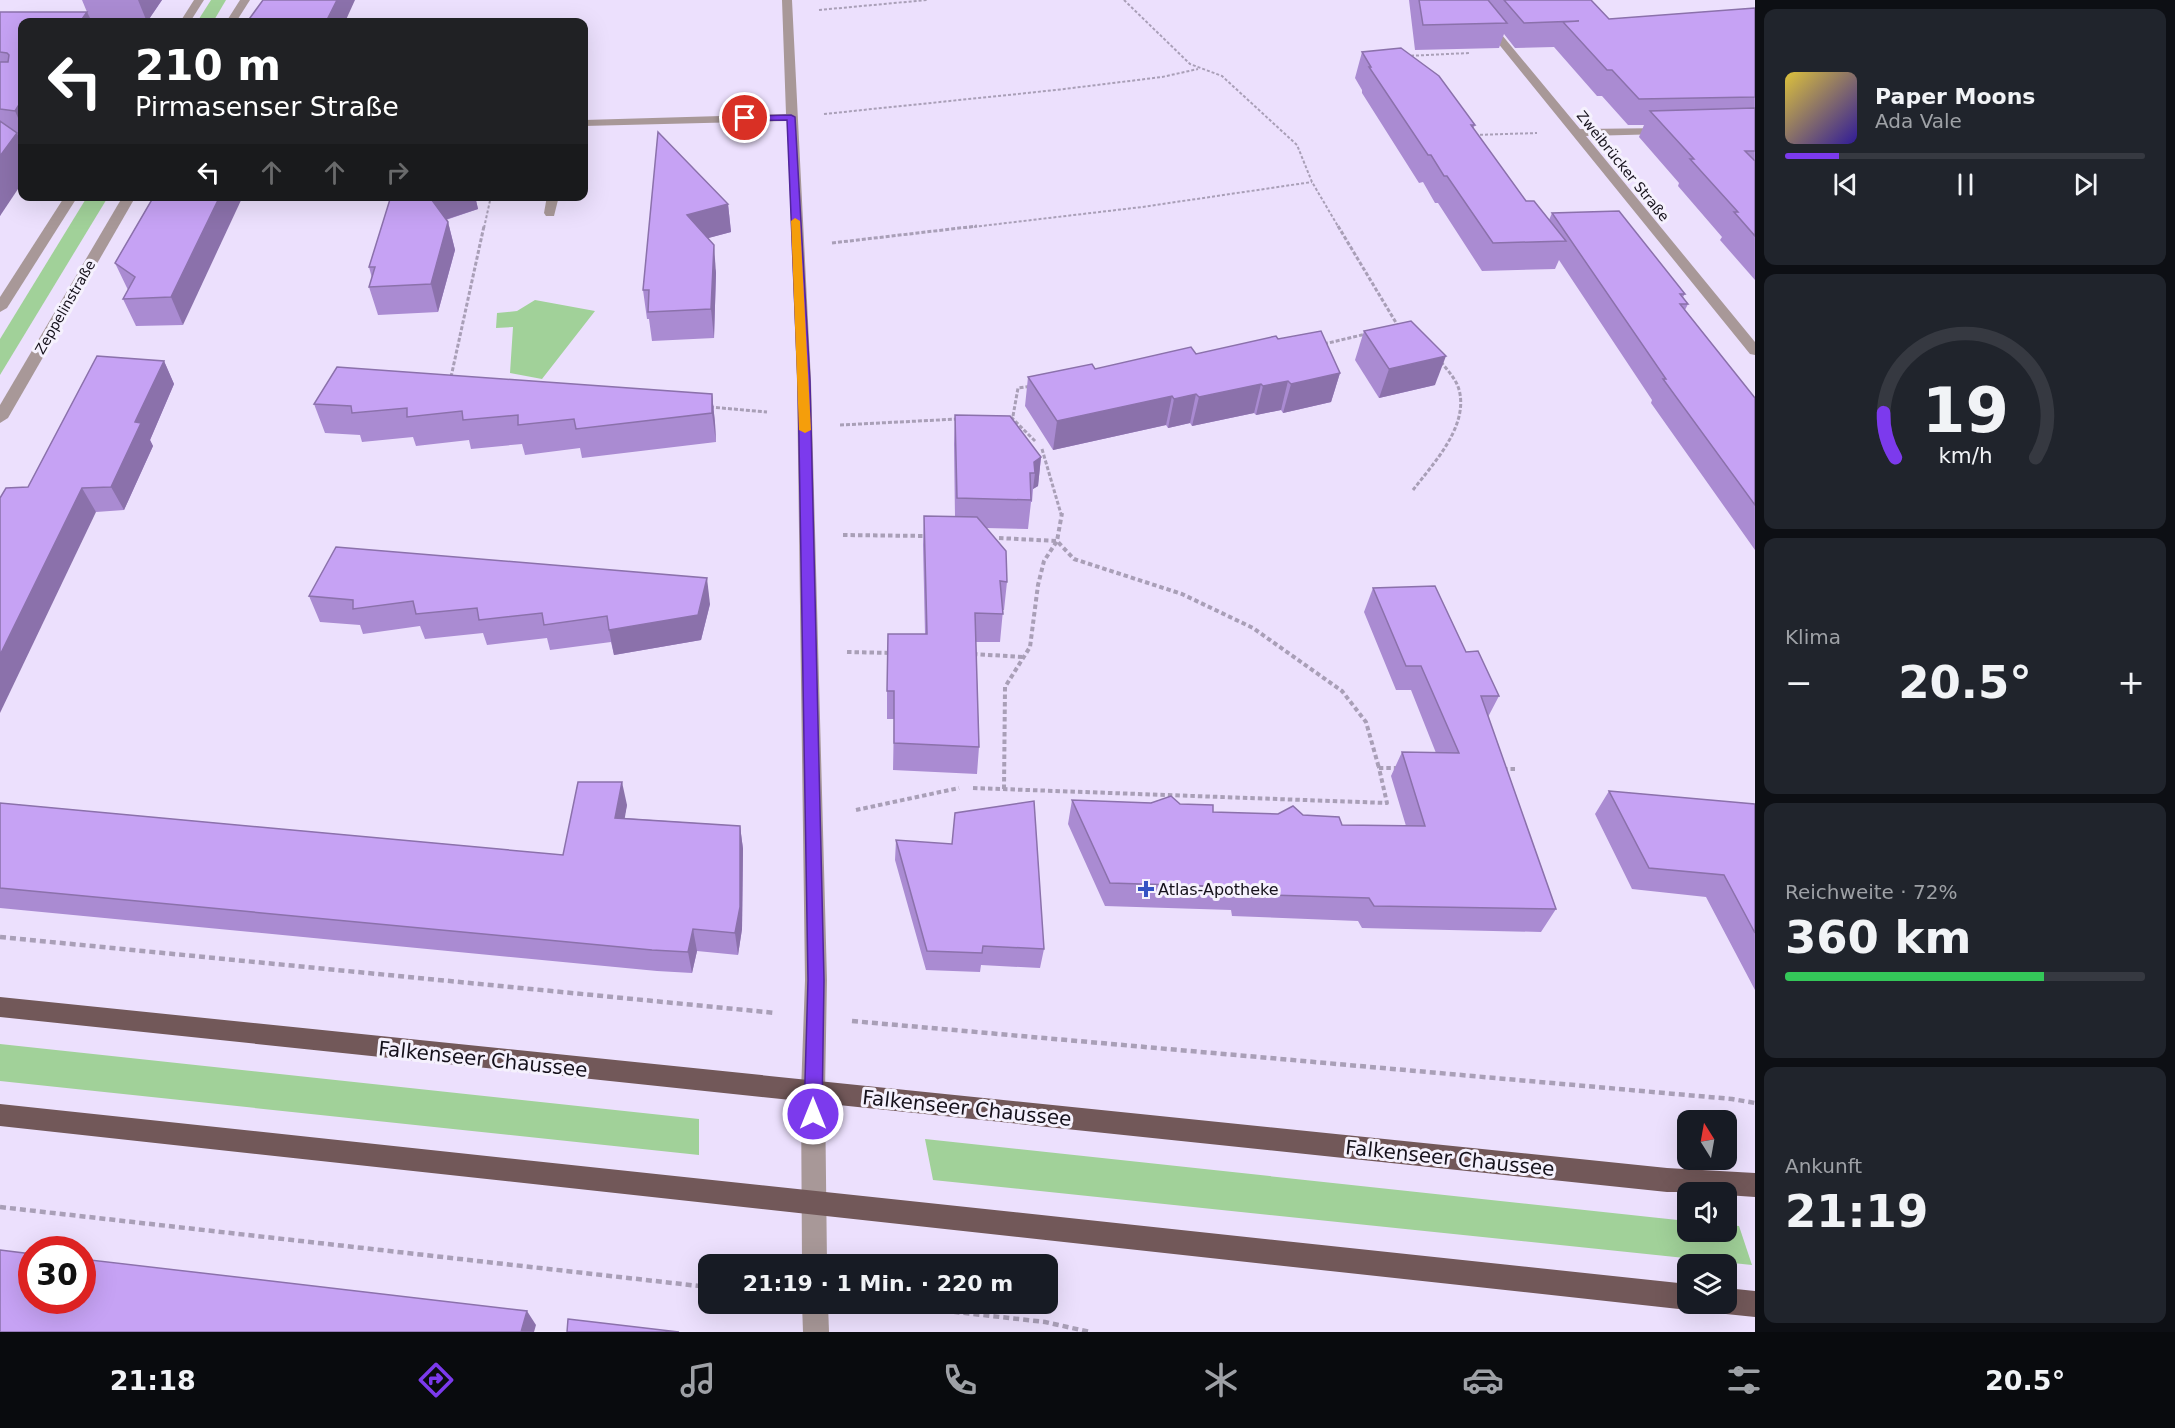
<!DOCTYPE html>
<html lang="de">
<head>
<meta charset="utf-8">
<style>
  :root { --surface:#171b24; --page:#20242c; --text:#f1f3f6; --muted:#9ea1a6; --line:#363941; --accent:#7c3aed }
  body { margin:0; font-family:"DejaVu Sans",sans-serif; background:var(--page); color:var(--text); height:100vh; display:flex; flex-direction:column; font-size:22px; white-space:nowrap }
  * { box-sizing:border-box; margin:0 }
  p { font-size:20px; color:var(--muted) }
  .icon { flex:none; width:33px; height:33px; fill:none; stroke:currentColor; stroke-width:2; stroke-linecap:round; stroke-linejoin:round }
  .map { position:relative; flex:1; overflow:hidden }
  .panel { display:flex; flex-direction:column; gap:9px; padding:9px; background:#0d0f14; width:420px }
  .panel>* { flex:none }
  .banner { position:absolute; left:18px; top:18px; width:570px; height:183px; border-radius:12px; box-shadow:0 6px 24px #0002; background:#202124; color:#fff; overflow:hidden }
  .needle { width:39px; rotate:349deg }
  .fabs { position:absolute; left:1677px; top:1110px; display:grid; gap:12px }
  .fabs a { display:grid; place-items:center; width:60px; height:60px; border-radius:12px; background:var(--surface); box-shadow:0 6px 24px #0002; font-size:30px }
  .speed { position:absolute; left:18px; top:1236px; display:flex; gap:12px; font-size:30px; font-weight:700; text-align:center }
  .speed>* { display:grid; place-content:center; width:78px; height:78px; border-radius:50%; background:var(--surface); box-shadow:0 6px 24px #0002; line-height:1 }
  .speed .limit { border:9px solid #d22; background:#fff; color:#111 }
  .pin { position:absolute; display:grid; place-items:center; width:51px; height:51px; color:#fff; margin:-26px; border:3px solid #fff; border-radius:50%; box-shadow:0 2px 6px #0007 }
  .me { position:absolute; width:66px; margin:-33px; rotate:0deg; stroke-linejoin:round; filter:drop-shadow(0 0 4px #0008) }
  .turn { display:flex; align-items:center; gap:21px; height:126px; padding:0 18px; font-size:27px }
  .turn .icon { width:78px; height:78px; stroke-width:2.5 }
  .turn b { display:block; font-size:42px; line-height:51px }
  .lanes { display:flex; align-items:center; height:57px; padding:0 18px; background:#0003; justify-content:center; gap:30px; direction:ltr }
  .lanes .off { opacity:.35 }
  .big { font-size:45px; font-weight:800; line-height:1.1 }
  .panel .widget { flex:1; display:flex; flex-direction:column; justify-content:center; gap:9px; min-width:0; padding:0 21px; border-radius:12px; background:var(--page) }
  .panel .dial { align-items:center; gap:0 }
  .dial svg { height:156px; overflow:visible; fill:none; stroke:var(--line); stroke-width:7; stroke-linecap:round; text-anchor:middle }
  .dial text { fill:var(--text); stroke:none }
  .song { display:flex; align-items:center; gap:18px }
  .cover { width:72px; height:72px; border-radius:9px; background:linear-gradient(135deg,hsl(50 70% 55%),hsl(250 70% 35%)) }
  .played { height:6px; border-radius:3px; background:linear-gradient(90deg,var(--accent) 15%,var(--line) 15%) }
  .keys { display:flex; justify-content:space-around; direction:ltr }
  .heat { display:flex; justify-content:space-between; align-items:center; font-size:33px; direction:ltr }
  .charge { height:9px; border-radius:4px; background:linear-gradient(90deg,#34c759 72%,var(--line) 0) }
  .trip { position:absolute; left:698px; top:1254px; width:360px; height:60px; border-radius:12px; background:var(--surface); box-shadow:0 6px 24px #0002; font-weight:800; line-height:60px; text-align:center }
  .menu { display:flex; height:96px; justify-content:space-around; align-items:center; background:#090b0e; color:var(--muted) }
  .menu .icon { width:42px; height:42px }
  .menu .on { color:var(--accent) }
  .menu b { font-size:27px; color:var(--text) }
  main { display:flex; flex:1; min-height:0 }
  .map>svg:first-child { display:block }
  .green { fill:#a1d199 }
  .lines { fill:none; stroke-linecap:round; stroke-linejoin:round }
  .path-far3 { stroke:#a99fb7; stroke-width:2; stroke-dasharray:3 2; stroke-linecap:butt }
  .path-far2 { stroke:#a99fb7; stroke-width:3; stroke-dasharray:4 2; stroke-linecap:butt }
  .path-far1 { stroke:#a99fb7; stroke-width:4; stroke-dasharray:4.5 3; stroke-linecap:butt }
  .path { stroke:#a99fb7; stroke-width:4.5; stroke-dasharray:6 4; stroke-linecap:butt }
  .minor { fill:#a89898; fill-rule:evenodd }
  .major { fill:#725859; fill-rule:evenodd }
  .wall { fill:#aa8bd2 }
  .shaded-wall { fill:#8b71ab }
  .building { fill:#c6a2f4; stroke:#8b71ab; stroke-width:1.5 }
  .route { fill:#7c3aed; stroke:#51269a; stroke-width:1.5 }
  .slow { fill:#f59e0b }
  .poi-dot { fill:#3552c3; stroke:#f5f1fd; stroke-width:2 }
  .labels { text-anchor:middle; stroke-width:6; stroke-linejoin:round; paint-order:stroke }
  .far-street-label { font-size:14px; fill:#15111b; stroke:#f5f1fd }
  .poi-label { font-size:16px; fill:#15111b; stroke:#f5f1fd; text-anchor:start }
  .near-street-label { font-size:20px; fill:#15111b; stroke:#f5f1fd }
</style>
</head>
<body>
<main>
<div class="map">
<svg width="1755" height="1332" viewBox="0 0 1755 1332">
  <rect width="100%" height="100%" fill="#ece0fd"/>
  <g class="green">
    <polygon points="211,0 226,0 213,22 197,22"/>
    <polygon points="87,197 108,197 0,375 0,339"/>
    <polygon points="535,300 595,311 542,379 510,373 513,327 496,328 497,313 517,311"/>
    <polygon points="0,1044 699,1119 699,1155 0,1081"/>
    <polygon points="925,1139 1687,1221 1688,1232 1726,1232 1727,1225 1739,1226 1752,1265 933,1180"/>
  </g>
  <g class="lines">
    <g class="path-far3">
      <polyline points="1124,0 1190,64 1222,76 1297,145 1312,182 1339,228"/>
      <polyline points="819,10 927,0"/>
      <polyline points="1406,56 1469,53"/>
      <polyline points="824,114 1056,90 1162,77 1198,69"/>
      <polyline points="1475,135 1537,133"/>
      <polyline points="484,228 491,196"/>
      <polyline points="964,228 1142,207 1312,182"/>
    </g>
    <g class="path-far2">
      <polyline points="1338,226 1398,326"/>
      <polyline points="832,243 977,226"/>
      <polyline points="1324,344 1366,334"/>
      <polyline points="451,377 484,226"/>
      <polyline points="710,407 767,412"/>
      <polyline points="1013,416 1018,388 1032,386"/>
      <polyline points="1011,417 1036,442"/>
      <polyline points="840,425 958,419"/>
      <polyline points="1042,449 1061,514"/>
      <path d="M1413 490C1433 464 1466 429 1460 394 1458 381 1449 372 1441 362"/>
    </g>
    <g class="path-far1">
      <polyline points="843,535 926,536"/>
      <polyline points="999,538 1057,541 1074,559 1182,594 1253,628 1342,691 1366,722 1379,768"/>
      <polyline points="847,652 891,653"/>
      <polyline points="973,654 1023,657"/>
      <polyline points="1503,769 1517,769"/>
      <polyline points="973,788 1387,803 1379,768 1399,768"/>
      <polyline points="1004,789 1005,687 1030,647 1038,585 1044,561 1057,541 1062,513"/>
      <polyline points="856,810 959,788"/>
    </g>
    <g class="path">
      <polyline points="0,937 776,1013"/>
      <polyline points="852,1021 1732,1099 1755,1103"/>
      <polyline points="0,1207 708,1287"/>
      <polyline points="884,1304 1045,1322 1090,1332"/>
    </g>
    <g class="minor">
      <polygon points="194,0 204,0 190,22 180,22"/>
      <polygon points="240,0 250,0 236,22 226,22"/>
      <polygon points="782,0 792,0 811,381 827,980 825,1092 827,1264 802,1264 801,1092 805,980 797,381 787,121 584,126 584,120 786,114"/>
      <polygon points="1463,0 1473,0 1580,129 1668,128 1668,132 1664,134 1586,136 1755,342 1755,355 1750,354"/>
      <polygon points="65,196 78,196 7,308 0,312 0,297"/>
      <polygon points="123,196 136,196 8,418 0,423 0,405"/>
      <polygon points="547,196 559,196 554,216 546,216 544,213"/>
      <polygon points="802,1304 828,1304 829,1332 803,1332"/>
    </g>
    <g class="major">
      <polygon points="0,997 1667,1168 1755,1173 1755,1197 1726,1195 1726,1192 1667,1192 0,1017"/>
      <polygon points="0,1104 1688,1284 1688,1304 1698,1304 1688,1310 0,1126"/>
      <polygon points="1726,1288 1755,1291 1755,1317 1726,1314 1717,1310 1714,1304 1726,1304"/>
    </g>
  </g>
  <g class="wall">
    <polygon points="82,0 162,0 147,22 22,22 22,145 0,216 0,12 87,12"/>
    <polygon points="1409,0 1591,0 1609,19 1755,8 1755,280 1720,240 1722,237 1678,186 1679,183 1639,137 1644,125 1628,125 1602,96 1597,96 1554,47 1515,48 1504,34 1499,48 1415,50"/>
    <polygon points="1362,52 1475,125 1473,129 1526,201 1549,220 1552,213 1685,294 1683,297 1688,304 1685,310 1755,398 1755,550 1651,403 1652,400 1559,260 1555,269 1482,271 1438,203 1435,203 1423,182 1419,183 1362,93 1362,90 1355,78"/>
    <polygon points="154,196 183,325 136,326 123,299 128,290 115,263"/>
    <polygon points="391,196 475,196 478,209 446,220 448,222 455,250 438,312 378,315 369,287 372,278 369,267"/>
    <polygon points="728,204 731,232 708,238 716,273 714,338 652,341 649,319 647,319 643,290"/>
    <polygon points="1364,331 1435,385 1379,398 1355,360"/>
    <polygon points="1278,339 1340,373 1331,402 1283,413 1281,410 1256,415 1254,413 1192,426 1190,423 1168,428 1166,425 1053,450 1025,406 1028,377 1095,369 1196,354"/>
    <polygon points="164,361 174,384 150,440 153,446 124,510 96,512 28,487"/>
    <polygon points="712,394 715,423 716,442 582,458 580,448 525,455 522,444 471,449 469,440 416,446 413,437 362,442 360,435 325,433 314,404"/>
    <polygon points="955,415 1041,457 1038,486 1033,489 1032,502 1031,502 1028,529 986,528 1007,582 1004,610 1003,610 1000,642 976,642 979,747 977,774 893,770 894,719 887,719 887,691 925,634 923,545 924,516 955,517 954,444"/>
    <polygon points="1373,588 1466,652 1499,696 1488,717 1556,909 1541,932 1362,928 1358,921 1232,916 1231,910 1105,906 1068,824 1072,800 1180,804 1213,812 1303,815 1342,825 1406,826 1391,776 1402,752 1436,753 1411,690 1396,690 1364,612"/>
    <polygon points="309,596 710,604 701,640 614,655 611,642 550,650 547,638 487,645 483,633 425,639 420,626 363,634 360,625 320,622"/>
    <polygon points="1609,791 1755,804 1755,990 1706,897 1632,889 1595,814"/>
    <polygon points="0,803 563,855 627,805 624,818 740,826 743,849 742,929 738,955 697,951 692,973 657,971 0,908"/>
    <polygon points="896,840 1044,949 1040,968 981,965 980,972 926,970 895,860"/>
  </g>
  <g class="shaded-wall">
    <polygon points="138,0 162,0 147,22"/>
    <polygon points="337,0 355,0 345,22 328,22 327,20"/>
    <polygon points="87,12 92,22 80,22"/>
    <polygon points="22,100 22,127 15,111"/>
    <polygon points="17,133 22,145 22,183 0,216 0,156"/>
    <polygon points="220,196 243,196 183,325 171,297"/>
    <polygon points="428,196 475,196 478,209 435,223"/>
    <polygon points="728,204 731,232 690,243 687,215"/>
    <polygon points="448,222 455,250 438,312 431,284"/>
    <polygon points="714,245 716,273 714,338 711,309"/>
    <polygon points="1446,356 1435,385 1379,398 1389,369"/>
    <polygon points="164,361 174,384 150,440 153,446 124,510 111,487 135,422"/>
    <polygon points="1340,373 1331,402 1283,413 1291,384"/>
    <polygon points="1288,381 1281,410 1256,415 1263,386"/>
    <polygon points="1261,384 1254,413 1192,426 1199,397"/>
    <polygon points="712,394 715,423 716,442 712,413"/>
    <polygon points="1196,394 1190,423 1168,428 1174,399"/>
    <polygon points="1172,396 1166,425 1053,450 1057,421"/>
    <polygon points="1041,457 1038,486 1033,489 1035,473 1034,462"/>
    <polygon points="82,488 96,512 0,713 0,655"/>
    <polygon points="707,578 710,604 701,640 614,655 609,630"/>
    <polygon points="622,782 627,805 621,840 615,818"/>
    <polygon points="740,826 743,849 742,929 738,955 735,933"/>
    <polygon points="693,929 697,951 692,973 688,952"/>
    <polygon points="527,1311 536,1325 534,1332 521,1332"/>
  </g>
  <g class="building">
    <polygon points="263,0 337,0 327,20 344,19 343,22 247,22"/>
    <polygon points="1419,0 1488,0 1507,23 1423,25"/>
    <polygon points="1504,0 1591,0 1609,19 1755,8 1755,97 1639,99 1612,70 1607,70 1563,22 1579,21 1524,23"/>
    <polygon points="0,12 87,12 80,22 22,22 22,100 15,111 0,109 0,62 8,62 9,55 7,53 0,52"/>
    <polygon points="1401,48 1439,76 1475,125 1471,125 1526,201 1534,201 1566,241 1493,243 1447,176 1444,176 1431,155 1428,155 1369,67 1371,67 1362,52"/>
    <polygon points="1755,108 1755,151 1745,151 1755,161 1755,236 1734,212 1738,212 1690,159 1694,159 1650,111"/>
    <polygon points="0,121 17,133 0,156"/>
    <polygon points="658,132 728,204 687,215 714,245 711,309 648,312 649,290 643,290"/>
    <polygon points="154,196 220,196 171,297 123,299 135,277 115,263"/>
    <polygon points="391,196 429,196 448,222 431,284 369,287 375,267 369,267"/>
    <polygon points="1619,211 1685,294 1680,294 1688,304 1680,304 1755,398 1755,505 1663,379 1666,379 1552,213"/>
    <polygon points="1411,321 1446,356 1389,369 1364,331"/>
    <polygon points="1321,331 1340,373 1291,384 1288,381 1263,386 1261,384 1199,397 1196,394 1174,399 1172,396 1057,421 1028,377 1092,364 1095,369 1191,347 1196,354 1276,336 1278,339"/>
    <polygon points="97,356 164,361 135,422 141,423 111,487 82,488 0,655 0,498 6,488 28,487"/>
    <polygon points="337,367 712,394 712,413 576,429 574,419 518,425 518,415 463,420 462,411 407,417 407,408 352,413 351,406 314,404"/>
    <polygon points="955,415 1010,416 1041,457 1034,462 1035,473 1030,473 1031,500 957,498"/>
    <polygon points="924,516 977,517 1006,551 1007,582 1000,581 1003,614 975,613 979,747 894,743 894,691 887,691 888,634 927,634"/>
    <polygon points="336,547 707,578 698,615 609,630 607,616 544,625 542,613 479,620 477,608 416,614 413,601 353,609 353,600 309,596"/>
    <polygon points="1435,586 1466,652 1478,651 1499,696 1481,696 1556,909 1374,906 1369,898 1240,894 1239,887 1110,883 1072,800 1151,803 1171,796 1180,804 1213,805 1213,812 1278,814 1293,806 1303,815 1339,817 1342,825 1425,826 1402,752 1459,753 1421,666 1406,666 1373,588"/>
    <polygon points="578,782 622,782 615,818 740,826 740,907 735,933 693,929 688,952 652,950 0,888 0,803 563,855"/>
    <polygon points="1609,791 1755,804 1755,933 1724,875 1649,868"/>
    <polygon points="1034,801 1044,949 983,946 982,953 927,951 896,840 952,844 955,813"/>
    <polygon points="0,1250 32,1254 32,1300 82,1300 82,1259 527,1311 521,1332 0,1332"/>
    <polygon points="568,1319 679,1332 567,1332"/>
  </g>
  <polygon class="route" points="791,115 795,117 810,381 824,980 822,1114 819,1120 813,1123 807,1120 804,1114 808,980 798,381 787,120 745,121 741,118 745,116"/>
  <polygon class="slow" points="795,218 800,221 811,430 805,433 799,430 791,221"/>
  <path class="poi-dot" d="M1143 880h6v6h6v6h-6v6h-6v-6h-6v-6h6z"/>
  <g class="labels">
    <g class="far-street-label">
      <text transform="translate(1623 166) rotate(51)" y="5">Zweibrücker Straße</text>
      <text transform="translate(65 307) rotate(-60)" y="5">Zeppelinstraße</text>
    </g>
    <g class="poi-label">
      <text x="1158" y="895">Atlas-Apotheke</text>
    </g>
    <g class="near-street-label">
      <text transform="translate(483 1059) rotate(6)" y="7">Falkenseer Chaussee</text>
      <text transform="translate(967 1108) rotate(6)" y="7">Falkenseer Chaussee</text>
      <text transform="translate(1450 1158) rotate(6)" y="7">Falkenseer Chaussee</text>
    </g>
  </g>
</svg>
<div class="fabs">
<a><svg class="needle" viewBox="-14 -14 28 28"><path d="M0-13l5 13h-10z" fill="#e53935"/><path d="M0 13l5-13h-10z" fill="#9ea1a6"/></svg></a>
<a><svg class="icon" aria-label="sound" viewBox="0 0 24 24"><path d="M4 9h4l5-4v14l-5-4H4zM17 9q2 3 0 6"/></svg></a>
<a><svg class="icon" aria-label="layers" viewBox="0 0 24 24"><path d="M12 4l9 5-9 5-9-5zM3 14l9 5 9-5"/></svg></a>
</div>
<div class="speed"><div class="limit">30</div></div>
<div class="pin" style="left:745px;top:118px;background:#d93025"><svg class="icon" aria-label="arrive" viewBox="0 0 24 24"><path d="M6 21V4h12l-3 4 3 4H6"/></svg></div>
<svg class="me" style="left:813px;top:1114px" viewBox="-20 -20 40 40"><circle r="17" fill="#7c3aed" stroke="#fff" stroke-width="3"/><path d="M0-11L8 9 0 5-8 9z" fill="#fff"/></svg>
<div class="trip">21:19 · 1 Min. · 220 m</div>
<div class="banner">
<div class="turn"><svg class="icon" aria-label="left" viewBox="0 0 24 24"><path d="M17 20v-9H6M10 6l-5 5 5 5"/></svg><div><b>210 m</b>Pirmasenser Straße</div></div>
<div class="lanes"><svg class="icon" aria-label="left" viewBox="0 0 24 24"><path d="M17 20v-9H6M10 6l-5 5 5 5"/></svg><svg class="icon off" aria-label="ahead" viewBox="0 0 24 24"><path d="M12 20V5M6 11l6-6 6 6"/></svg><svg class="icon off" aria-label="ahead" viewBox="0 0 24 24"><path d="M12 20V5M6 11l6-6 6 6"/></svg><svg class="icon off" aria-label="right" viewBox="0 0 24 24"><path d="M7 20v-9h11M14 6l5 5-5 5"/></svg></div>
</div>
</div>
<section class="panel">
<div class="widget">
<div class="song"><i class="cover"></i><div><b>Paper Moons</b><p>Ada Vale</p></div></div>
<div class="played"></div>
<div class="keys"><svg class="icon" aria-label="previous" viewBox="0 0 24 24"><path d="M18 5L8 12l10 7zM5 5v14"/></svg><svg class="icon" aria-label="pause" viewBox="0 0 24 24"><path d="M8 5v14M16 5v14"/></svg><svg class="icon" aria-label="next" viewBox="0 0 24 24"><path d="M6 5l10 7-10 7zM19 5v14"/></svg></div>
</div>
<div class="widget dial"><svg viewBox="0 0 100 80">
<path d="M14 69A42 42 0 1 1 86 69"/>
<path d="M14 69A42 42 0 0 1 8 46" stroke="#7c3aed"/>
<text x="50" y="56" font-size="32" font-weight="700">19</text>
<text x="50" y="72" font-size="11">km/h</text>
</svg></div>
<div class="widget"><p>Klima</p>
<div class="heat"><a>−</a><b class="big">20.5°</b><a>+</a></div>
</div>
<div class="widget"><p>Reichweite · 72%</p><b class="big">360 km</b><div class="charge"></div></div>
<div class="widget"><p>Ankunft</p><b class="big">21:19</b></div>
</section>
</main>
<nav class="menu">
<b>21:18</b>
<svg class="icon on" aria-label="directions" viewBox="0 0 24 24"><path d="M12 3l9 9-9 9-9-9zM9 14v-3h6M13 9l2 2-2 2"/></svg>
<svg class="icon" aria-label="music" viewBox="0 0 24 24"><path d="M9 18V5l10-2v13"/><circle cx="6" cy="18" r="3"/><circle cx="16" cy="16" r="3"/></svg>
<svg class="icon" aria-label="phone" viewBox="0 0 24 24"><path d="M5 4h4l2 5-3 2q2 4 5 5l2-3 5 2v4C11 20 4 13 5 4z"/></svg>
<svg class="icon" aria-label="climate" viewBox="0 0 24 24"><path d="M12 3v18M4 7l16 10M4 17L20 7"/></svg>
<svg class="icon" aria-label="car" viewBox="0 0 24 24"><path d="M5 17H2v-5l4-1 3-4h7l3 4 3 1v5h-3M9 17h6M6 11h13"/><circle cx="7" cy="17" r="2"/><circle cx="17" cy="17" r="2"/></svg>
<svg class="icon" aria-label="filters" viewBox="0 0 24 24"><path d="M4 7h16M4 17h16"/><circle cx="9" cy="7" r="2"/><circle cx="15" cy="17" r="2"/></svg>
<b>20.5°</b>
</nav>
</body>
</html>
